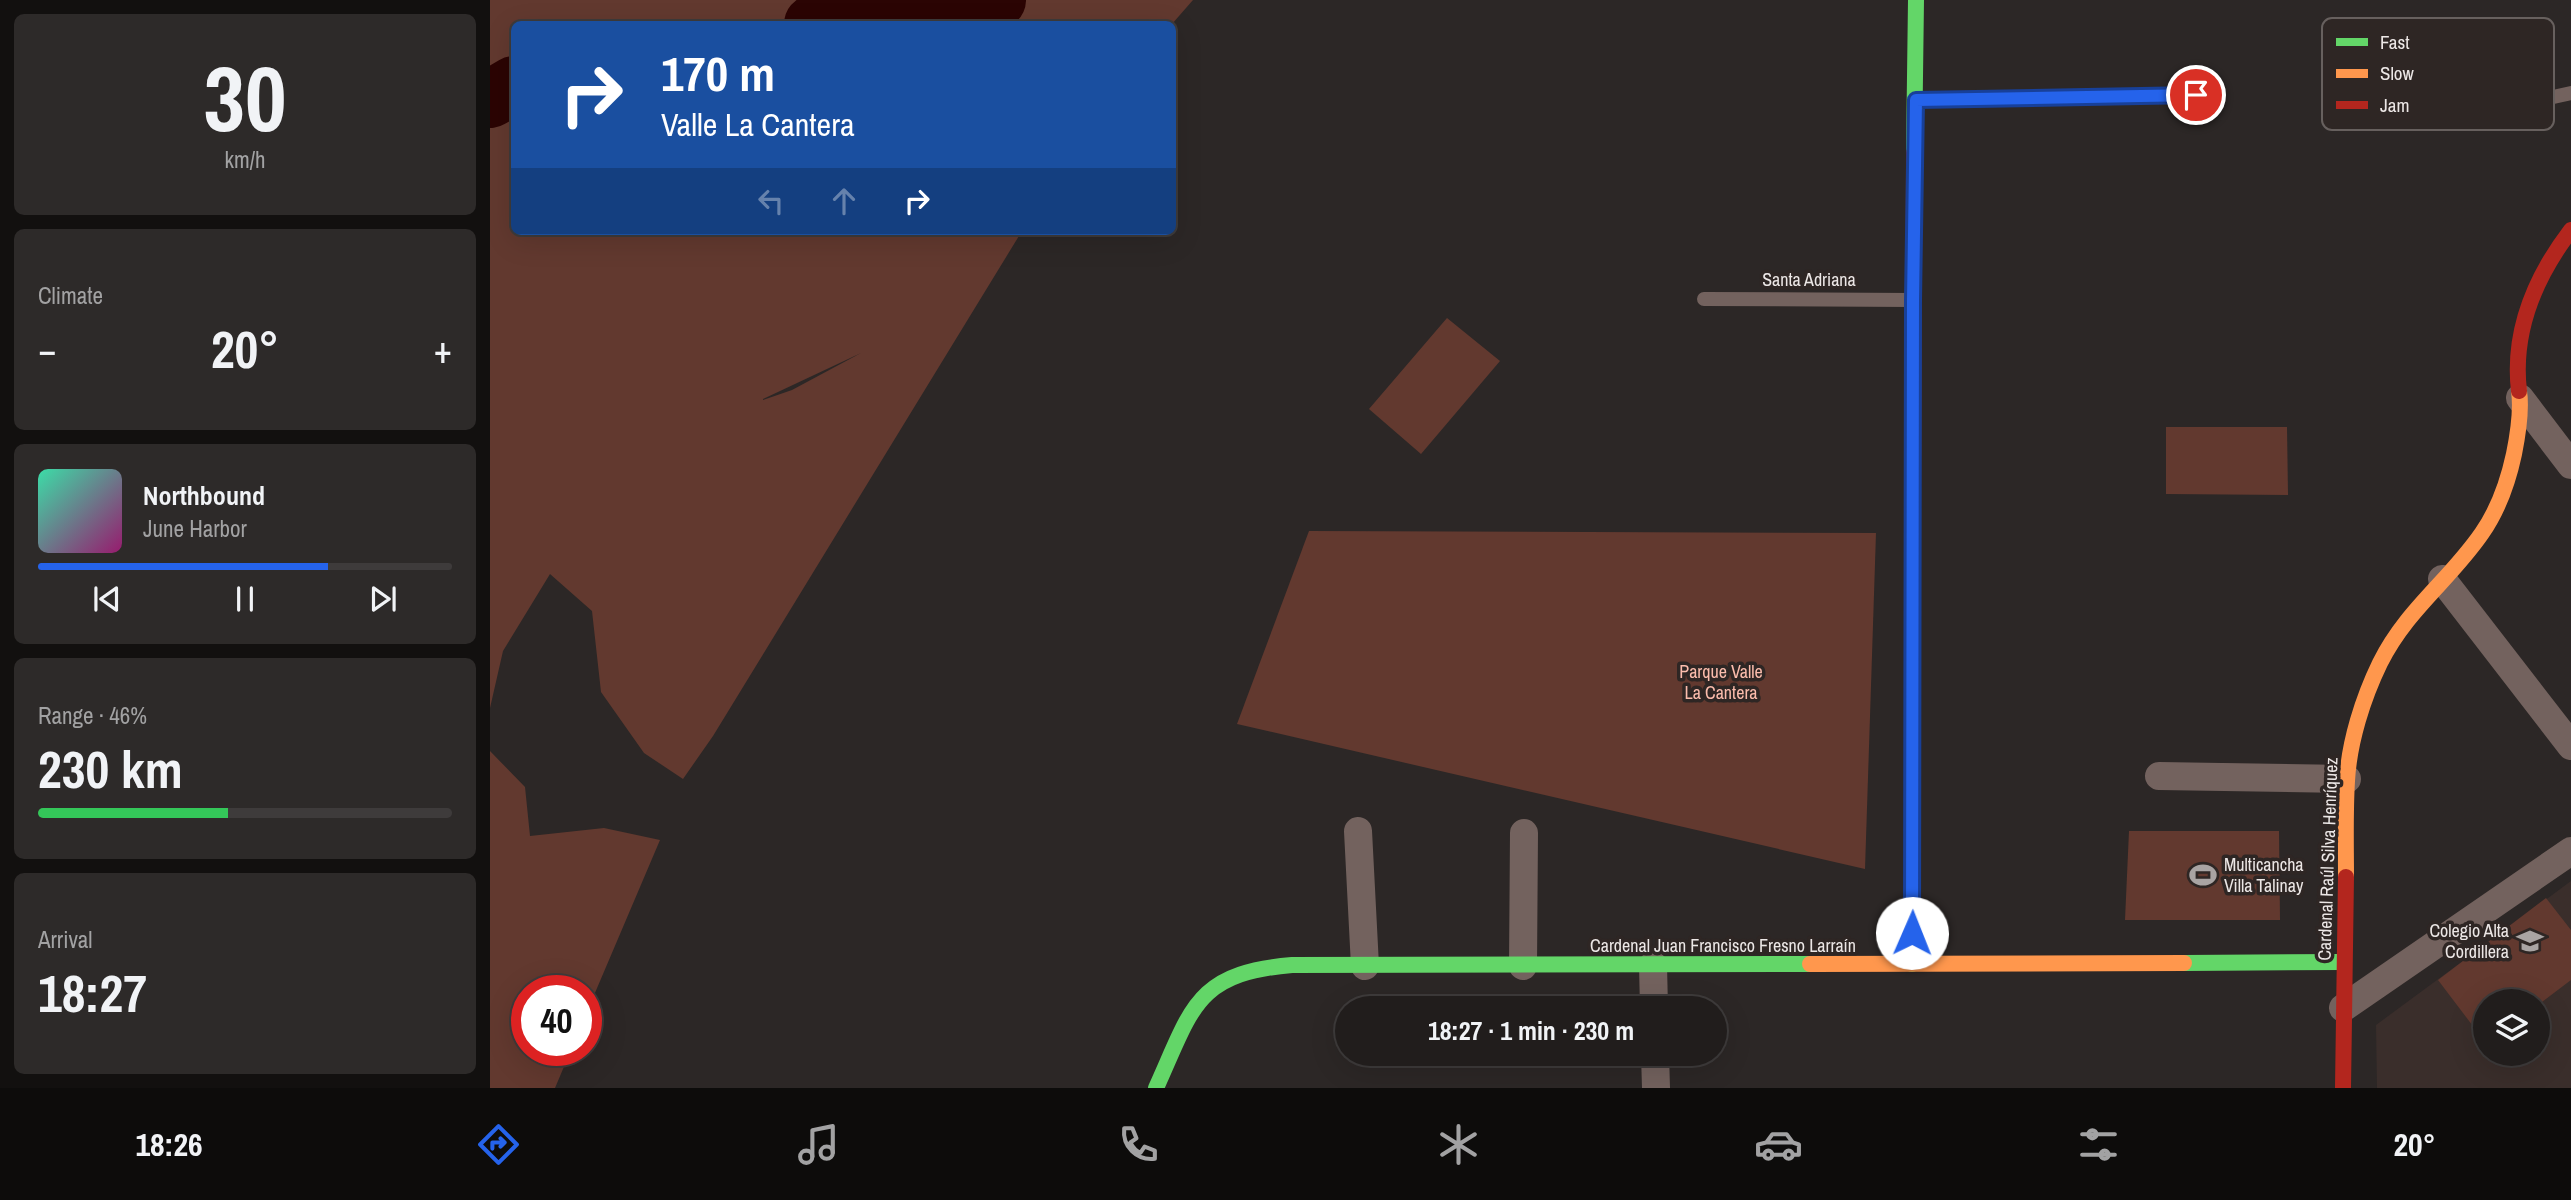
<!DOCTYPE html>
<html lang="en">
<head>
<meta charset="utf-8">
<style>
  :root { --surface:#211d1c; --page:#2d2a29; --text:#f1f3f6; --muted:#a2a2a3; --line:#3e3b3b; --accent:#2563eb }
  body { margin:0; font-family:"Archivo Narrow",sans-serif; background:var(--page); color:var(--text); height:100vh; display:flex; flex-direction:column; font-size:26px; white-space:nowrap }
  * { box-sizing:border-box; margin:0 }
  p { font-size:23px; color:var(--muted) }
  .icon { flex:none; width:38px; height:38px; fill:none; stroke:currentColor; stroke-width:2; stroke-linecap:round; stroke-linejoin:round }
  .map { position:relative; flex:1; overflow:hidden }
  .details { display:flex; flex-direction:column; gap:14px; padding:14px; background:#12100f; width:490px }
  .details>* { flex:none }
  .banner { position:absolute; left:21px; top:21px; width:665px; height:214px; border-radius:10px; box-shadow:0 7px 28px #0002,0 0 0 2px var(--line); background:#1a4fa0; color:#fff; overflow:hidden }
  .fabs { position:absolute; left:1983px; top:989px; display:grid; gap:14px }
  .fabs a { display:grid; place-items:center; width:77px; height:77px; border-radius:50%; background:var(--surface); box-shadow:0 7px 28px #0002,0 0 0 2px var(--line); font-size:35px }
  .speed { position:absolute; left:21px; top:975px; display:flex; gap:14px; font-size:35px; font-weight:700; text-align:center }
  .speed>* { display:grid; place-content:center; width:91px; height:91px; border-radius:50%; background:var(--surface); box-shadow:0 7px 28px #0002,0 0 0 2px var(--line); line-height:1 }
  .speed .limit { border:10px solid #d22; background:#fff; color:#111 }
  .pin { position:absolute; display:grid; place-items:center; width:60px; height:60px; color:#fff; margin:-30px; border:4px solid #fff; border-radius:50%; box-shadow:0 2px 7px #0007 }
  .me { position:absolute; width:77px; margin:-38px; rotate:1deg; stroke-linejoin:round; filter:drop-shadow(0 0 5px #0008) }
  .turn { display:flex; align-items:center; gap:24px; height:147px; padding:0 35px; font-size:32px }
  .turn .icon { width:91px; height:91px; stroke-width:2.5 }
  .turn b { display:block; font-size:49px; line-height:60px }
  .lanes { display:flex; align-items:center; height:66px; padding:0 35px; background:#0003; justify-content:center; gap:35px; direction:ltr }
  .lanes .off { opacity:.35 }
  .big { font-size:52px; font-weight:800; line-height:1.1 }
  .details .widget { flex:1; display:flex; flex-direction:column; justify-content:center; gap:10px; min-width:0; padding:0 24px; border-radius:10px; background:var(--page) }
  .details .dial { align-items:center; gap:0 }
  .dial b { font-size:91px; line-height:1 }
  .song { display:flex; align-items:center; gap:21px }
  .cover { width:84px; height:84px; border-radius:10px; background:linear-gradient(135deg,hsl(160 70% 55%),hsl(320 70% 35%)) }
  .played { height:7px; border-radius:4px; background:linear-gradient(90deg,var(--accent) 70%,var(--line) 70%) }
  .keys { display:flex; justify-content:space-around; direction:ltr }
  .heat { display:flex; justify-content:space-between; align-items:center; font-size:38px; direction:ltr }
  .charge { height:10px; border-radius:5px; background:linear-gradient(90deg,#34c759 46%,var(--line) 0) }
  .trip { position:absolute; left:845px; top:996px; width:392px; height:70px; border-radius:35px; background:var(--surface); box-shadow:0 7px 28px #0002,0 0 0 2px var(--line); font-weight:800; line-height:70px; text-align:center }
  .tab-bar { display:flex; height:112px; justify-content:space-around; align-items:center; background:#0d0c0b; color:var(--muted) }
  .tab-bar .icon { width:49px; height:49px }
  .tab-bar .active { color:var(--accent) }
  .tab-bar b { font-size:32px; color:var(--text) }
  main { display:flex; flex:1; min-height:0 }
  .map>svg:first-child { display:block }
  .built { fill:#3a2e2b; fill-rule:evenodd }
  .green { fill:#62392f; fill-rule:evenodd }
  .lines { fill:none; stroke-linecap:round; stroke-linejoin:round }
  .river { stroke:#2b0403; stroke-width:58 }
  .lane { stroke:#73625e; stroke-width:14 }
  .street { stroke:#73625e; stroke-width:28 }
  .fast { stroke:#63d668; stroke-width:16 }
  .slow { stroke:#ff974d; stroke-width:16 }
  .jam { stroke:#b3261e; stroke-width:16 }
  .route-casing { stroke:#184099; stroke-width:18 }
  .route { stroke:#2563eb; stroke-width:12 }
  .labels { text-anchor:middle; stroke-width:7; stroke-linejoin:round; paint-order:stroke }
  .street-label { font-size:18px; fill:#ece7e6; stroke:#2e2624 }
  .park-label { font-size:18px; fill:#fbbcac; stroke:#2e2624 }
  .poi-label { font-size:18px; fill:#ece7e6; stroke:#2e2624; text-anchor:start }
  .key { fill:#2e2624; stroke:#67605e; stroke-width:2 }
  .key-label { font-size:19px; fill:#ece7e6 }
</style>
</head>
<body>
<main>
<section class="details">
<div class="widget dial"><b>30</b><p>km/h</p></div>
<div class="widget"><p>Climate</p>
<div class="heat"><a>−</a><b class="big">20°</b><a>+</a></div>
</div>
<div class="widget">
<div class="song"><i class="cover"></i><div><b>Northbound</b><p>June Harbor</p></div></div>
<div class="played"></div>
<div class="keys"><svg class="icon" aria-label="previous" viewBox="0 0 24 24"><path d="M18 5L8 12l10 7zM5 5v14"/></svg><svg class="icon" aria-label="pause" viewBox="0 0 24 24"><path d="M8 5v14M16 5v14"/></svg><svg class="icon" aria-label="next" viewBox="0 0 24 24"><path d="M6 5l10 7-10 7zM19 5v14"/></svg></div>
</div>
<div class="widget"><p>Range · 46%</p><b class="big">230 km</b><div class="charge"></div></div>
<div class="widget"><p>Arrival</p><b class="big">18:27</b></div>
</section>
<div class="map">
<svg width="2081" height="1088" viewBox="0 0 2081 1088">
  <rect width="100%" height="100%" fill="#2c2726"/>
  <path class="built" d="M2081 881V1088H1887L1886 1025ZM1995 1001H2048V1054H1995Z"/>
  <g class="green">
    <path d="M0 0H703L682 24H24V231H532L223 736 193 779 154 753 111 692 102 611 60 574 13 651 0 708ZM371 353 302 390 273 400V399Z"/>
    <polygon points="957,318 1010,361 931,454 879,409"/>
    <polygon points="1676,427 1797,427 1798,495 1676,494"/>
    <polygon points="819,531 1386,533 1375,869 747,724"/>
    <polygon points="0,751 35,787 40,836 114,828 170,840 96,1014 96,990 37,990 37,1050 81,1050 65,1088 0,1088"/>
    <polygon points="1639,831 1789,831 1790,920 1635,920"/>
    <polygon points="2056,898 2081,930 2081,980 2048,1005 2048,1001 1995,1001 1995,1042 1948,980"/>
  </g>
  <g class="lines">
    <g class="river">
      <polyline points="323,24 339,20 462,17 507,0"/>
      <polyline points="0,99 24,85"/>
    </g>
    <g class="lane">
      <polyline points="1944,66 2037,55 2045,101 2081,93"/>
      <polyline points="1427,100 1706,95"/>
      <polyline points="1214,299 1422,300"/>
    </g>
    <g class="street">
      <polyline points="2030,398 2081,465"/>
      <polyline points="1952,579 2081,746"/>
      <polyline points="1669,776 1857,779"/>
      <polyline points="868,831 875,966"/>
      <polyline points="1163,965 1164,1008"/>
      <polyline points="1033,966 1034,833"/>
      <polyline points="1853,1008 2081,851"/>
      <polyline points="1165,1054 1166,1088"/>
    </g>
    <g class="fast">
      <polyline points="1424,153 1426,0"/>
      <polyline points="1694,963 1853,962"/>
      <polyline points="1422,964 1423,485"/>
      <path d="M666 1088C702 1009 705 973 802 965L1320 964"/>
    </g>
    <g class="slow">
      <path d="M1856 877C1856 845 1855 813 1857 781 1859 742 1873 698 1890 663 1917 609 1959 581 1992 533 2008 510 2018 482 2024 454 2028 434 2032 411 2029 391"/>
      <polyline points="1320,964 1694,963"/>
    </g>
    <g class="jam">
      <path d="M2029 391C2022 331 2046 276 2081 230"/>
      <polyline points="1423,485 1424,153"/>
      <polyline points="1853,1088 1856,877"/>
    </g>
  </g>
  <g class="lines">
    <defs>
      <polyline id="route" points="1422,933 1423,300 1426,100 1706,95"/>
    </defs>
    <use href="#route" class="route-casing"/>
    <use href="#route" class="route"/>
  </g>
  <defs>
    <symbol id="stadium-bare" viewBox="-9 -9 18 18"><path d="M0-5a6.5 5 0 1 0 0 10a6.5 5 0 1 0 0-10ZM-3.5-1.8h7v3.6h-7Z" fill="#a9a4a3" stroke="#2e2624" stroke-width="2.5" paint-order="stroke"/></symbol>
    <symbol id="school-bare" viewBox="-9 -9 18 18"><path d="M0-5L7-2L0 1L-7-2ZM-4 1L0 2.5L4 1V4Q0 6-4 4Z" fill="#a9a4a3" stroke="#2e2624" stroke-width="2.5" paint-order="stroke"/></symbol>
  </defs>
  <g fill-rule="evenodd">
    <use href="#stadium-bare" x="1694" y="856" width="38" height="38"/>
    <use href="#school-bare" x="2021" y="922" width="38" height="38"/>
  </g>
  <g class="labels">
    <g class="street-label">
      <text x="1319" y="286">Santa Adriana</text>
      <text transform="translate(1838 859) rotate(-88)" y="6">Cardenal Raúl Silva Henríquez</text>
      <text x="1233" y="952">Cardenal Juan Francisco Fresno Larraín</text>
    </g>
    <g class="park-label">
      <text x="1231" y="678">Parque Valle<tspan x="1231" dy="21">La Cantera</tspan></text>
    </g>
    <g class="poi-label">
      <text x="1734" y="871">Multicancha<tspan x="1734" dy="21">Villa Talinay</tspan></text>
      <text x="2019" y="937" text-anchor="end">Colegio Alta<tspan x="2019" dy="21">Cordillera</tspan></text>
    </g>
  </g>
  <rect x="1832" y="18" width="232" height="112" rx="10" class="key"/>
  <rect x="1846" y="38" width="32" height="8" fill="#63d668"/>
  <rect x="1846" y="69" width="32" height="9" fill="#ff974d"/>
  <rect x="1846" y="101" width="32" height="8" fill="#b3261e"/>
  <g class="key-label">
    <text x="1890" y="49">Fast</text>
    <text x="1890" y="80">Slow</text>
    <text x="1890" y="112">Jam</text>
  </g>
</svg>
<div class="fabs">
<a><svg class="icon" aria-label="layers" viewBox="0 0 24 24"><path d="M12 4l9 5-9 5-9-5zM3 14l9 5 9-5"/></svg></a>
</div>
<div class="speed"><div class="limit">40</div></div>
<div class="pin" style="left:1706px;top:95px;background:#d93025"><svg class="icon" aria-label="arrive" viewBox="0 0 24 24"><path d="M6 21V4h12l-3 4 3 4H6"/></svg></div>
<svg class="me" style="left:1422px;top:933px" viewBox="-20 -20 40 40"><circle r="19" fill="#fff"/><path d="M0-13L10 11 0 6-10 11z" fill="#2563eb"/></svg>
<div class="trip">18:27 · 1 min · 230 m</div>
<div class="banner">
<div class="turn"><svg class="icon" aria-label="right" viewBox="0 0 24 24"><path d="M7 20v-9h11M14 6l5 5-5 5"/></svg><div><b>170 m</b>Valle La Cantera</div></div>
<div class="lanes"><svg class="icon off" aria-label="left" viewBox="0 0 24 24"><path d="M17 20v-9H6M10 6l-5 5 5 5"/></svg><svg class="icon off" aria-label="ahead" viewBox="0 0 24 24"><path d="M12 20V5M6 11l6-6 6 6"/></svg><svg class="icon" aria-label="right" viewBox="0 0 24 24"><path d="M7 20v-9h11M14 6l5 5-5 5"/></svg></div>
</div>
</div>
</main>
<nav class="tab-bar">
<b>18:26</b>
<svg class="icon active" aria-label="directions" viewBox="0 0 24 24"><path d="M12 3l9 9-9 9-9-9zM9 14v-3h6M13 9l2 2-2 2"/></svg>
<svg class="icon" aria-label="music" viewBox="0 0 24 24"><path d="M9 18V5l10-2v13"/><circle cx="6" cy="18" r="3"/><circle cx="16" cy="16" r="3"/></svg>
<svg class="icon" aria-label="phone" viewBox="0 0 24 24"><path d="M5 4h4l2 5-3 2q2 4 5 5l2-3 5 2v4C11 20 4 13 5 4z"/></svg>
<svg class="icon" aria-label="climate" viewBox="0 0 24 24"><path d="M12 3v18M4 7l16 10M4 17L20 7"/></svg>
<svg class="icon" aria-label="car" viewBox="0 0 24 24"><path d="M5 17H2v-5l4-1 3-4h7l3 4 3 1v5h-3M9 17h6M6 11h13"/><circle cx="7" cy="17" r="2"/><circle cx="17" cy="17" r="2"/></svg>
<svg class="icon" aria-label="filters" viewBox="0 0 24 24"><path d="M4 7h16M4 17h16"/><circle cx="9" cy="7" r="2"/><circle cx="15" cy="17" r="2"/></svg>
<b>20°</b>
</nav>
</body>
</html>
